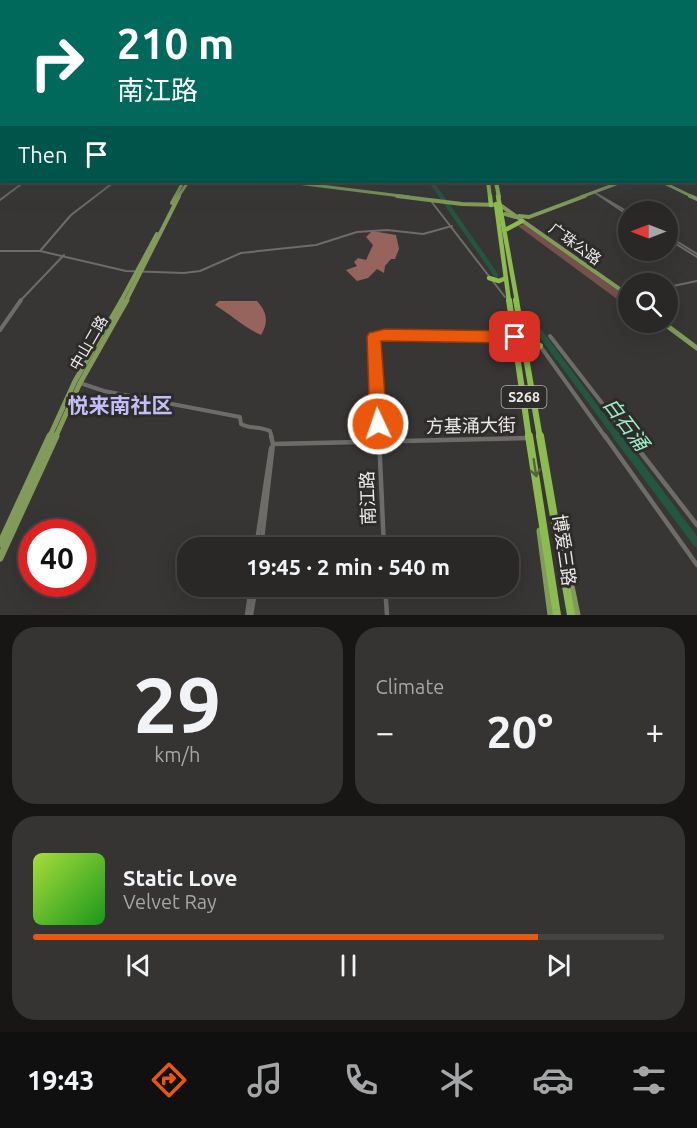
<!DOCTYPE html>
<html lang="en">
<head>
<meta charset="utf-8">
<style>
  :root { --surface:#292827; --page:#353433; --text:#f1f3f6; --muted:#a5a6a7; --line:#454444; --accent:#ea580c }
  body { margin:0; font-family:Ubuntu,"Noto Sans SC",sans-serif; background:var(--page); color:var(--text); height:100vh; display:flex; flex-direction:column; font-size:22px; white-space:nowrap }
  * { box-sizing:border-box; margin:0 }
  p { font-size:20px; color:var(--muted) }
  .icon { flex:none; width:33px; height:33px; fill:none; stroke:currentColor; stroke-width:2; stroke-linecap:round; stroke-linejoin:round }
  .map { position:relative; height:615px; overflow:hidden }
  .sheet { display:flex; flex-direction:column; gap:12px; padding:12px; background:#171615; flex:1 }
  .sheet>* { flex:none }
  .hud { position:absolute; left:0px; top:0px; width:698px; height:183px; box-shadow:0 6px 24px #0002,0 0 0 2px var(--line); background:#00695c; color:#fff; overflow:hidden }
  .needle { width:39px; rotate:270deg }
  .fabs { position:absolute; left:618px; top:201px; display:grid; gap:12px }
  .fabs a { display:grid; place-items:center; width:60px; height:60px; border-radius:50%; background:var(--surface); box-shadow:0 6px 24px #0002,0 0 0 2px var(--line); font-size:30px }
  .speed { position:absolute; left:18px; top:519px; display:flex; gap:12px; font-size:30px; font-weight:700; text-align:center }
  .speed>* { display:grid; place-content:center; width:78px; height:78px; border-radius:50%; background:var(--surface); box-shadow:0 6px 24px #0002,0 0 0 2px var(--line); line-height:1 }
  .speed .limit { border:9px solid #d22; background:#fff; color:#111 }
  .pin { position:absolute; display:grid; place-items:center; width:51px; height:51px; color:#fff; margin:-26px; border-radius:12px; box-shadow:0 3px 9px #0006 }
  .me { position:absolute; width:66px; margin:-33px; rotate:357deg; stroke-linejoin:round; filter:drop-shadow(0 0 4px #0008) }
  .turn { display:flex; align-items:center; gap:21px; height:126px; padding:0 18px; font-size:27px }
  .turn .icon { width:78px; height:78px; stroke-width:2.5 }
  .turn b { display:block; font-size:42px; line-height:51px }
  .then { display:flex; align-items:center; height:57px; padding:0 18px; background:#0003; gap:12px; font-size:22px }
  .big { font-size:45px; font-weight:700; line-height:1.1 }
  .sheet .widget { flex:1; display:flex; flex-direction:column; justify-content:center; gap:9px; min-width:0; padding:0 21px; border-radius:24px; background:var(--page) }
  .sheet .dial { align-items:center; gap:0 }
  .dial b { font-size:78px; line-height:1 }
  .song { display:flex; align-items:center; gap:18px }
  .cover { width:72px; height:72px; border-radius:9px; background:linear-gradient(135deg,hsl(80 70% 55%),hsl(120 70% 35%)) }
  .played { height:6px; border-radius:3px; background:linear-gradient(90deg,var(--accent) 80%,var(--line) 80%) }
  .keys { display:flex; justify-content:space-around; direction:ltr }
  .heat { display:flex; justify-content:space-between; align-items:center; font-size:33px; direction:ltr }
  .sheet .tiles { flex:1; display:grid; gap:12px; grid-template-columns:1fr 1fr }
  .widget:last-child { grid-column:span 2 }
  .trip { position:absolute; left:177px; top:537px; width:342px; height:60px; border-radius:24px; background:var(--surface); box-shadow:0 6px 24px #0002,0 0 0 2px var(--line); font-weight:700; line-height:60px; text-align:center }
  .dock { display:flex; height:96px; justify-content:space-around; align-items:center; background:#101010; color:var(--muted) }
  .dock .icon { width:42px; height:42px }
  .dock .on { color:var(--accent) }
  .dock b { font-size:27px; color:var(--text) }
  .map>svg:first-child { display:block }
  .green { fill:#76514b }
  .forest { fill:#96645c }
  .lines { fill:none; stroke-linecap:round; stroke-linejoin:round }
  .river-far3 { stroke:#245741; stroke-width:4 }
  .river-far2 { stroke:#245741; stroke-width:4.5 }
  .river-far1 { stroke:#245741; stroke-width:6 }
  .river { stroke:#245741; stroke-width:8 }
  .minor-far2 { stroke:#6d6c69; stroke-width:2 }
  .minor-far1 { stroke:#6d6c69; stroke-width:4 }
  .minor { stroke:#6d6c69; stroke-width:4.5 }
  .major-far3 { stroke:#809b5a; stroke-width:3 }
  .major-far2 { stroke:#809b5a; stroke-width:4 }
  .major-far1 { stroke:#809b5a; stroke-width:5 }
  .major { stroke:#809b5a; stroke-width:7 }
  .highway-far3 { stroke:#8cbb50; stroke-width:4 }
  .highway-far2 { stroke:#8cbb50; stroke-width:4.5 }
  .highway-far1 { stroke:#8cbb50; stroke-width:6 }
  .highway { stroke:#8cbb50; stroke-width:8 }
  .oneway { stroke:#536539 }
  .route { fill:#ea580c; stroke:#983908; stroke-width:1.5 }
  .labels { text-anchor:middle; stroke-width:6; stroke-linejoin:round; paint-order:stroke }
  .shield { fill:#2d2c2a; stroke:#b2b1b0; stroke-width:1.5 }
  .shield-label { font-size:14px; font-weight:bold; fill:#ebeae9 }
  .street-label { font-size:15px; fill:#ebeae9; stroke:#2d2c2a }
  .near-street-label { font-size:18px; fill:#ebeae9; stroke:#2d2c2a }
  .near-water-label { font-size:20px; font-style:italic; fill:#9cecc5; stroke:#2d2c2a }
  .near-quarter-label { font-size:21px; font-weight:bold; fill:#c3bef7; stroke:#2d2c2a }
</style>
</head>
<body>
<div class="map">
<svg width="697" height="615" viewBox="0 0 697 615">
  <rect width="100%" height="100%" fill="#373634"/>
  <polygon class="green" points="524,224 624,295 617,299 518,226"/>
  <g class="forest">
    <polygon points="372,231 396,235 399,249 395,259 391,259 385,266 384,273 377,269 368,278 357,281 346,270 357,266 354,262 358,258 366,260 373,245 366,237"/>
    <path d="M219 301H257C267 312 269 322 261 335 244 327 231 315 215 305Z"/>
  </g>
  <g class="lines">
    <polyline class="river-far3" points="431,182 442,197"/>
    <polyline class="river-far2" points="441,196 496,275"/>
    <polyline class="river-far1" points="532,322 618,438"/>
    <polyline class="river" points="617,436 697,543"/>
    <g class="minor-far2">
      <polyline points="594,192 628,215"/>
      <polyline points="599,195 628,212"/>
      <polyline points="0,200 24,182"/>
      <polyline points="431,201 505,297"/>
      <polyline points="668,236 697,254"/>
      <polyline points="668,239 697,257"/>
      <polyline points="0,251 40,251 126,271 184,273 200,271 241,253 316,245 357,232 387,230 423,234 452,226"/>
      <polyline points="40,251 71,215 114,182"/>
      <polyline points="668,287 697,281"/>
      <polyline points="619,300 628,296"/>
      <polyline points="20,301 64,255"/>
    </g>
    <g class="minor-far1">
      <polyline points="523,322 606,438"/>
      <polyline points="0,330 21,300"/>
      <polyline points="550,336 629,438"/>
      <path d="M80 383 104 391 240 417 241 424C249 429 259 426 270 431L272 438"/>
      <polyline points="379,438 374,337 385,334 513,337"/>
    </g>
    <g class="minor">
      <polyline points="379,436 384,548"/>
      <polyline points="605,436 697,565"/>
      <polyline points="628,436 697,525"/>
      <polyline points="273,444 529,438"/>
      <polyline points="256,548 271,448"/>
      <polyline points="261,548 273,444 271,436"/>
      <polyline points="385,586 387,615"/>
      <polyline points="247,615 251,586"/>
      <polyline points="251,615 256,586"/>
    </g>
    <g class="major-far3">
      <polyline points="278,182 290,183"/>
      <polyline points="289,182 409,197"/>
      <polyline points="662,182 693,197"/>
      <polyline points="175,197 183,182"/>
      <polyline points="178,197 188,182"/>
      <polyline points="581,197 621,182"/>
    </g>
    <g class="major-far2">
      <polyline points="397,196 462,204 500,205 628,295"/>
      <polyline points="690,196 697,199"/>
      <polyline points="172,203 176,196"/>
      <polyline points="505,214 516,217"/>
      <polyline points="519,216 529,217 585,196"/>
      <polyline points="121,301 157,234"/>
      <polyline points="126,301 179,196"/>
    </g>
    <g class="major-far1">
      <polyline points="662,322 697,348"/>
      <polyline points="49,438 75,381 122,300"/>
      <polyline points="55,438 80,383 127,300"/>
    </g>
    <g class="major">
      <polyline points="540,531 551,615"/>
      <polyline points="0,544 50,436"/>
      <polyline points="0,558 56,436"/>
      <polyline points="566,562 577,615"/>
    </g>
    <g class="highway-far3">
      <polyline points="488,182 490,197"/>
      <polyline points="496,182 499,197"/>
    </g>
    <g class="highway-far2">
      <polyline points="490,196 491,205"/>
      <polyline points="498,196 517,301"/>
      <polyline points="496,204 509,301"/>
      <polyline points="507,229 522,221"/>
      <polyline points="489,278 499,281 506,278"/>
    </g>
    <g class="highway-far1">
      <polyline points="509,300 529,438"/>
      <polyline points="516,300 540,438"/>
      <polyline points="524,349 528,344 540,346"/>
    </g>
    <g class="highway">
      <polyline points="529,436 557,615"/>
      <polyline points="540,436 571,615"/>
    </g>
  </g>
  <defs><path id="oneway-shaft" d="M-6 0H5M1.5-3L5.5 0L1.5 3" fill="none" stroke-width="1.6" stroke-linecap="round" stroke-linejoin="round" transform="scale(1.5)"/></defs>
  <use class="oneway" href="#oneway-shaft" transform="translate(535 468) rotate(81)"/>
  <linearGradient id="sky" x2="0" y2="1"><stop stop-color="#1e1e1d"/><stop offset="0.58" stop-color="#4d525c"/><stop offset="1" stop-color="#4d525c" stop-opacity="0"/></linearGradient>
  <rect width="697" height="203" fill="url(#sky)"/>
  <polygon class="route" points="385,329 515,331 520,333 522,337 520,341 515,343 381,341 387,424 384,430 378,432 372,430 370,424 367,337 369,333"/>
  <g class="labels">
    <rect class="shield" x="501.5" y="386" width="45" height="22" rx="4.5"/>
    <g class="shield-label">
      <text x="524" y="402">S268</text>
    </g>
    <g class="street-label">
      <text transform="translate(575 244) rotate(36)" y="5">广珠公路</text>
      <text transform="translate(89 343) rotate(-60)" y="5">中山二路</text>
    </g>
    <g class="near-street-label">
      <text transform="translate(471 426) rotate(-1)" y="6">方基涌大街</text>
      <text transform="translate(368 498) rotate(-92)" y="6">南江路</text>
      <text transform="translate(564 550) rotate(82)" y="6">博爱三路</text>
    </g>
    <g class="near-water-label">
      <text transform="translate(626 424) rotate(53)" y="7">白石涌</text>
    </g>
    <g class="near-quarter-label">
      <text x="120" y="413">悦来南社区</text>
    </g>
  </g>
</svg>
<div class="fabs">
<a><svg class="needle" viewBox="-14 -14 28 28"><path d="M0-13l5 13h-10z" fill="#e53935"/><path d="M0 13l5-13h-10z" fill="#a5a6a7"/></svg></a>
<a><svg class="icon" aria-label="search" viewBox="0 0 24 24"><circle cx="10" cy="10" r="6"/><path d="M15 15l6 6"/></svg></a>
</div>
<div class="speed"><div class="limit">40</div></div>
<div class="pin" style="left:515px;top:337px;background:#d93025"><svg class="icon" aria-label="arrive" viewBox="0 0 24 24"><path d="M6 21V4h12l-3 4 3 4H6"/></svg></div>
<svg class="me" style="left:378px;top:424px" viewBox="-20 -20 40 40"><circle r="17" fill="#ea580c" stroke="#fff" stroke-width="3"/><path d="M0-11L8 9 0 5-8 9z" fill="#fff"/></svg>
<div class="trip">19:45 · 2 min · 540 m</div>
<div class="hud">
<div class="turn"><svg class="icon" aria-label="right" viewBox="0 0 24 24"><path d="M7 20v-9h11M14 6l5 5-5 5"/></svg><div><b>210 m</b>南江路</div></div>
<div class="then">Then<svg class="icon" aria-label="arrive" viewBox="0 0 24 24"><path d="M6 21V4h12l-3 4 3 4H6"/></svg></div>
</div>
</div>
<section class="sheet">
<div class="tiles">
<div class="widget dial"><b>29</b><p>km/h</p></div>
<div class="widget"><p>Climate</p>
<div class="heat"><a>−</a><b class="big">20°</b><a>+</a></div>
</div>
<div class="widget">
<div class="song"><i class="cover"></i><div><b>Static Love</b><p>Velvet Ray</p></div></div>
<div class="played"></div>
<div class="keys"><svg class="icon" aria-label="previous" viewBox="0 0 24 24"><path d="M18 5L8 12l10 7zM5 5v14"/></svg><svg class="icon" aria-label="pause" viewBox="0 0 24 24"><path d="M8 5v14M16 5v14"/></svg><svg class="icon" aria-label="next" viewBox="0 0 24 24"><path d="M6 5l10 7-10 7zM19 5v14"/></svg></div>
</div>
</div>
</section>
<nav class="dock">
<b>19:43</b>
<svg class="icon on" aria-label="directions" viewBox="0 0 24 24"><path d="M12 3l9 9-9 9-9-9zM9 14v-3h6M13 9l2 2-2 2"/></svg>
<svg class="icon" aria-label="music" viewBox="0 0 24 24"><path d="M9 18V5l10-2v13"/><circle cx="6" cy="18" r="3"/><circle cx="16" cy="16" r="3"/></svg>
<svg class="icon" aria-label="phone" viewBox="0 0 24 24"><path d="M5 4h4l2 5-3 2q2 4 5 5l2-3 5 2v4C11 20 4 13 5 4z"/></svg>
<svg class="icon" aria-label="climate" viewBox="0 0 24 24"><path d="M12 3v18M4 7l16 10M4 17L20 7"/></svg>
<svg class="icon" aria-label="car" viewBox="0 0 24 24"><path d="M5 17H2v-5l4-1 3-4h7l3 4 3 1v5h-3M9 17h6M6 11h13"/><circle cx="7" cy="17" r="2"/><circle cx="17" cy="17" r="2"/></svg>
<svg class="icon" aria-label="filters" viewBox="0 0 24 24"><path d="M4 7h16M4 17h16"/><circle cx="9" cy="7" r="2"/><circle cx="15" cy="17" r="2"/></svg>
</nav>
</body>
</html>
